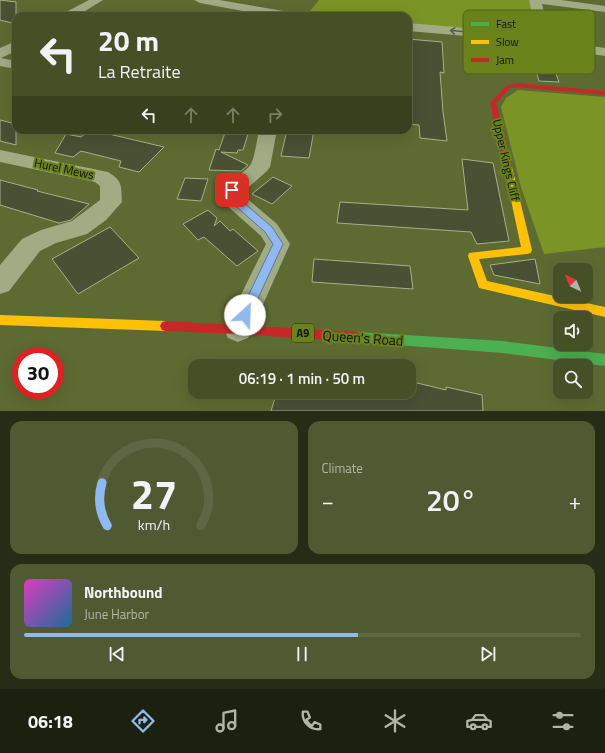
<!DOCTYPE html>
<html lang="en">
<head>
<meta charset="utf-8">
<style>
  :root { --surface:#465026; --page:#505a32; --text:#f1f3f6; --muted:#b0b5a7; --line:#5e6743; --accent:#90b9f0 }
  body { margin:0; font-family:"Titillium Web",sans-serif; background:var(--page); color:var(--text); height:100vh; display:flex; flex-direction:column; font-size:15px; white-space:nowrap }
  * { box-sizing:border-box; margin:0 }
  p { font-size:13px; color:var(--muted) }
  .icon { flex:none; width:22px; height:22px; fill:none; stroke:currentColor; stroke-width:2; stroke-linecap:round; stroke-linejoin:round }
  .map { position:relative; height:411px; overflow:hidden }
  .panel { display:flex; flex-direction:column; gap:10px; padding:10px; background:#262c15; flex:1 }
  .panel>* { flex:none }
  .top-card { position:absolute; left:12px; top:12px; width:400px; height:122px; border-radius:12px; box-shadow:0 4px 16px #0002,0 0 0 1px var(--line); background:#465026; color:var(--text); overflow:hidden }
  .needle { width:26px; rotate:316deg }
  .controls { position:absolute; left:553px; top:263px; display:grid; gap:8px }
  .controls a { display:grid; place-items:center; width:40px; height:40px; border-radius:8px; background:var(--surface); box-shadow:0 4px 16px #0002,0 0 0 1px var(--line); font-size:20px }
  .speed { position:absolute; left:12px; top:347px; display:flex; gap:8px; font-size:20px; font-weight:700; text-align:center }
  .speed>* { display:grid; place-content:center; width:52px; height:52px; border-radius:50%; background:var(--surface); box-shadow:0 4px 16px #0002,0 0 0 1px var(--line); line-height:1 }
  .speed .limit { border:6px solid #d22; background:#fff; color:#111 }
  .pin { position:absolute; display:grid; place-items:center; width:34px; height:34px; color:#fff; margin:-17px; border-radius:8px; box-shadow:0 2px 6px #0006 }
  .me { position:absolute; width:44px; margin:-22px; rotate:25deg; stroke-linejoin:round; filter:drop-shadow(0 0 3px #0008) }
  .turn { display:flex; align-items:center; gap:14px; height:84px; padding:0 20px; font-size:18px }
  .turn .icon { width:52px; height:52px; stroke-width:2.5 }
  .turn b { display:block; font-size:28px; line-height:34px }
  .lanes { display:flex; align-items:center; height:38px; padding:0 20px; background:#0003; justify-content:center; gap:20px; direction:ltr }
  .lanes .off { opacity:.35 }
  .big { font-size:30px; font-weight:600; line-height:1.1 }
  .panel .card { flex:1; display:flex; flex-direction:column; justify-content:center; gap:6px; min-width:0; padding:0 14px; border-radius:12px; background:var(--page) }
  .panel .dial { align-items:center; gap:0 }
  .dial svg { height:104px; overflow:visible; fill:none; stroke:var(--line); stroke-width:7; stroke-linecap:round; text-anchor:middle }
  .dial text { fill:var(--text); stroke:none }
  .song { display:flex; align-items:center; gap:12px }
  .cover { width:48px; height:48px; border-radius:6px; background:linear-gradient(135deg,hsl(310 70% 55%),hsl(200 70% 35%)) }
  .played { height:4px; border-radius:2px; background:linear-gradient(90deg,var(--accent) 60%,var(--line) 60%) }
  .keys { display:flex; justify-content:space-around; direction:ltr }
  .heat { display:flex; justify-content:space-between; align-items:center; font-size:22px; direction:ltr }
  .panel .tiles { flex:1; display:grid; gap:10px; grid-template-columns:1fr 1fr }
  .card:last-child { grid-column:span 2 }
  .trip { position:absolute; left:188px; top:359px; width:228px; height:40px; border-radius:12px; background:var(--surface); box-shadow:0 4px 16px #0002,0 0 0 1px var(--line); font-weight:600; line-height:40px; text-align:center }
  .menu { display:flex; height:64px; justify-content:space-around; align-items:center; background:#1c200f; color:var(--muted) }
  .menu .icon { width:28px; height:28px }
  .menu .on { color:var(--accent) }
  .menu b { font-size:18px; color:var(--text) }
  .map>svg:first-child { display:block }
  .green { fill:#7a9525 }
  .building { fill:#495034; stroke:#a7af8b }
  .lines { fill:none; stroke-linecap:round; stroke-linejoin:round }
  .street { fill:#a1ab84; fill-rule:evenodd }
  .fast { fill:#4caf50; fill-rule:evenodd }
  .slow { fill:#ffc107; fill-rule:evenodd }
  .jam { fill:#c62828; fill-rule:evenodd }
  .oneway { stroke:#595e4a }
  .route { fill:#90b9f0; stroke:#5e789c }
  .labels { text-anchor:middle; stroke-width:4; stroke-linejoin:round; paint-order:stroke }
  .shield { fill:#69831a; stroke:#2b3314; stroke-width:1 }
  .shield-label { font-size:11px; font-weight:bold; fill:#111 }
  .street-label { font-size:12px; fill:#111; stroke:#69831a }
  .near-street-label { font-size:14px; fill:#111; stroke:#69831a }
  .key { fill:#69831a; stroke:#4f6117; stroke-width:1 }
  .key-label { font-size:11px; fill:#111 }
</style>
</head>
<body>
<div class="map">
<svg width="605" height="411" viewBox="0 0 605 411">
  <rect width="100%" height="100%" fill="#5d6b32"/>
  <g class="green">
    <polygon points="319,0 531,0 539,38 535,39 408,24 408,16 307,15"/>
    <polygon points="518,90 605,97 605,247 544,254 521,187 501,107 506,98"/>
  </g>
  <g class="building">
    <polygon points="0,0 16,2 16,24 0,20"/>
    <polygon points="408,39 442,42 444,73 440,72 443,112 447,141 420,138 419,125 408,124"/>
    <polygon points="529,46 547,49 559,82 539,81"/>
    <polygon points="0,120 16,124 16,145 0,141"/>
    <polygon points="90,130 92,130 164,147 139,172 119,167 121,161 81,151 73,157 55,153 66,134 81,137"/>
    <polygon points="226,130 247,130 246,133 248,134 243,150 238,150 237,153 221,152 248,165 241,171 209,170 216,149 219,150"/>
    <polygon points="287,130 314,130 309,158 281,156"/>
    <polygon points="462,159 493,163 509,241 477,244 471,232 337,223 340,202 468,210"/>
    <polygon points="273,177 292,186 272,204 252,194"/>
    <polygon points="185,178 208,179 201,201 177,199"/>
    <polygon points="0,180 38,190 37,191 89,204 71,220 59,223 0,205"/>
    <polygon points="208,210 217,218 214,226 220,221 230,231 233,229 258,251 237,266 204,237 198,240 183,224"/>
    <polygon points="110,227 139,258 78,294 52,259"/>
    <polygon points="314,259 410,266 413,289 312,282"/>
    <polygon points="535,259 540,284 494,275 490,265"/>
    <polygon points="409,381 446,390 446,387 482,395 483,411 271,411 277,392 409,392"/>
  </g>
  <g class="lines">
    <g class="street">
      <polygon points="89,0 103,0 77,16 62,16 64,13"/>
      <polygon points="194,0 219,0 289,12 293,13 295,16 269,16 200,3"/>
      <polygon points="529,0 561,0 605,6 605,12 542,4 551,40 605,48 605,56 467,36 408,31 408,23 467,28 537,38"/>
      <polygon points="16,41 16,51 1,58 16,61 16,69 0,66 0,48"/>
      <path d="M259 130H277L270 167 267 171 243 192V195L277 224 290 244 248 338 238 342 228 338 224 329 266 244 261 236 224 203C211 181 243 178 251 164 255 156 257 139 259 130Z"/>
      <path d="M0 150 108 172C123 181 121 186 122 202L106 220 87 234 56 243 40 251 9 291 0 294V265L22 239 41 230 72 221 100 200V186L95 182 0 162Z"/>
    </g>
    <polygon class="fast" points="357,332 503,341 605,354 605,366 503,353 357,342 353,341 351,337 353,333"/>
    <g class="slow">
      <polygon points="508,164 512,167 532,250 531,253 527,254 479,259 487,281 605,307 605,317 479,288 468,256 469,253 521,247 504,167"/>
      <polygon points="0,315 166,321 170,322 172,326 170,330 166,331 0,325"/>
    </g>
    <g class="jam">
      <polygon points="517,83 605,91 605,95 517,87 510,88 496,103 512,167 508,170 504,167 490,103 506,86"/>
      <polygon points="166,321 357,332 361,333 363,337 361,341 357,342 238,334 166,331 162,330 160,326 162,322"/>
    </g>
  </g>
  <defs><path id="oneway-shaft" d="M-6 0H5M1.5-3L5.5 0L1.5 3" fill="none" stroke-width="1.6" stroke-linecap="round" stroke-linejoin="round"/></defs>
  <use class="oneway" href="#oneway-shaft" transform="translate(456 31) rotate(-175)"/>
  <polygon class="route" points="232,187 237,190 237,197 272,227 283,244 249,318 245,320 241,318 239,315 273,244 265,232 229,200 228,190"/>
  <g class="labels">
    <rect class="shield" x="292" y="324" width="22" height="18" rx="3"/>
    <g class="shield-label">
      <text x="303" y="337">A9</text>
    </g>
    <g class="street-label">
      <text transform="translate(506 160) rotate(77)" y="4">Upper Kings Cliff</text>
      <text transform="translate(64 169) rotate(12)" y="4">Hurel Mews</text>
    </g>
    <g class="near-street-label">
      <text transform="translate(363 338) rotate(4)" y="5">Queen's Road</text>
    </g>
  </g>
  <rect x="463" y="10" width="132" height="64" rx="6" class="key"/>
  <rect x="471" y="22" width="18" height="4" fill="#4caf50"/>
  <rect x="471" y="40" width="18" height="4" fill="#ffc107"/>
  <rect x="471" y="58" width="18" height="4" fill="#c62828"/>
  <g class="key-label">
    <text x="496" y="28">Fast</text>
    <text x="496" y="46">Slow</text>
    <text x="496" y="64">Jam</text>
  </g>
</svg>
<div class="controls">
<a><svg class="needle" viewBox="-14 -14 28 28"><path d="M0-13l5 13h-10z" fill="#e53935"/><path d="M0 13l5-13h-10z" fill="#b0b5a7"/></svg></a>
<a><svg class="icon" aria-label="sound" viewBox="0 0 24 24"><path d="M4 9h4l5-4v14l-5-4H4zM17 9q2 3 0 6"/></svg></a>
<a><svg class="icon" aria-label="search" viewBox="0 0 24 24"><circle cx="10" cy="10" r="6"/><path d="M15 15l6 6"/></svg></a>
</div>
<div class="speed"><div class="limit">30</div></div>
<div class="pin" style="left:232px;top:190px;background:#d93025"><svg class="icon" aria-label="arrive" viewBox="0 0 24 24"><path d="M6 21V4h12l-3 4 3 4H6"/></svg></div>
<svg class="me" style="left:245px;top:315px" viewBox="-20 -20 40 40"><circle r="19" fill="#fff"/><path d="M0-13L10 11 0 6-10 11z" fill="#90b9f0"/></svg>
<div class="trip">06:19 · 1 min · 50 m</div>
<div class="top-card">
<div class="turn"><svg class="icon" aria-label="left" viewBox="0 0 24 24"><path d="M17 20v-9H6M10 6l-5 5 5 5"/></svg><div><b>20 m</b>La Retraite</div></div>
<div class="lanes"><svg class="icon" aria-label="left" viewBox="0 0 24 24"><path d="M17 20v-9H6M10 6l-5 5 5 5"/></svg><svg class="icon off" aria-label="ahead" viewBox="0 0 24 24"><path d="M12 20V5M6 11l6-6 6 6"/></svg><svg class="icon off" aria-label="ahead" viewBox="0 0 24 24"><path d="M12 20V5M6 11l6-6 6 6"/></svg><svg class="icon off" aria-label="right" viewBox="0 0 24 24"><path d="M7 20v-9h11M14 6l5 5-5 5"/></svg></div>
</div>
</div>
<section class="panel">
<div class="tiles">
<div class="card dial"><svg viewBox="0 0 100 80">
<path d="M14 69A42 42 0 1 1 86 69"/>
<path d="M14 69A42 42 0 0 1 10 36" stroke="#90b9f0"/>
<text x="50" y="56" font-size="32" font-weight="700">27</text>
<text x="50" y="72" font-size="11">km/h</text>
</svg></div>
<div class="card"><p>Climate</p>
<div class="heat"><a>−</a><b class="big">20°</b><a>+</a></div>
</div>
<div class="card">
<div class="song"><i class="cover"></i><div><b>Northbound</b><p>June Harbor</p></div></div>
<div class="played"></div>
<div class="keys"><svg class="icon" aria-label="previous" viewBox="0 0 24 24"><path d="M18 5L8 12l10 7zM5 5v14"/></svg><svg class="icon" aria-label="pause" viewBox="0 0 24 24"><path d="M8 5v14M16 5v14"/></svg><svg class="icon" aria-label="next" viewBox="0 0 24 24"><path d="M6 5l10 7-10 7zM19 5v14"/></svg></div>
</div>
</div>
</section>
<nav class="menu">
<b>06:18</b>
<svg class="icon on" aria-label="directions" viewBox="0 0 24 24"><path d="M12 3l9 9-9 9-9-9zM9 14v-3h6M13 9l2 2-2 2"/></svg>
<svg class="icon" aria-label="music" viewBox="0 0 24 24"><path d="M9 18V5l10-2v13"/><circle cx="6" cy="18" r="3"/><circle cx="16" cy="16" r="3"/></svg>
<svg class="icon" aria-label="phone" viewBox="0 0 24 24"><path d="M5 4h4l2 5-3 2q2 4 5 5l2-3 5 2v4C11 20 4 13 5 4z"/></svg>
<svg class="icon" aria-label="climate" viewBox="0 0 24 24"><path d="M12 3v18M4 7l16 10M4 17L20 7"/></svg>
<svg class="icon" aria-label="car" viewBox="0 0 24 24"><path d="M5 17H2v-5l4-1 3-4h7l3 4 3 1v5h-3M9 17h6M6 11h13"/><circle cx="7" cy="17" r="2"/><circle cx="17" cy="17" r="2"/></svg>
<svg class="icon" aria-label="filters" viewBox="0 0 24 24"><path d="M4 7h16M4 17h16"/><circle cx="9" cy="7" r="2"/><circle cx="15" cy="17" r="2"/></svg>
</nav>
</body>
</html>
